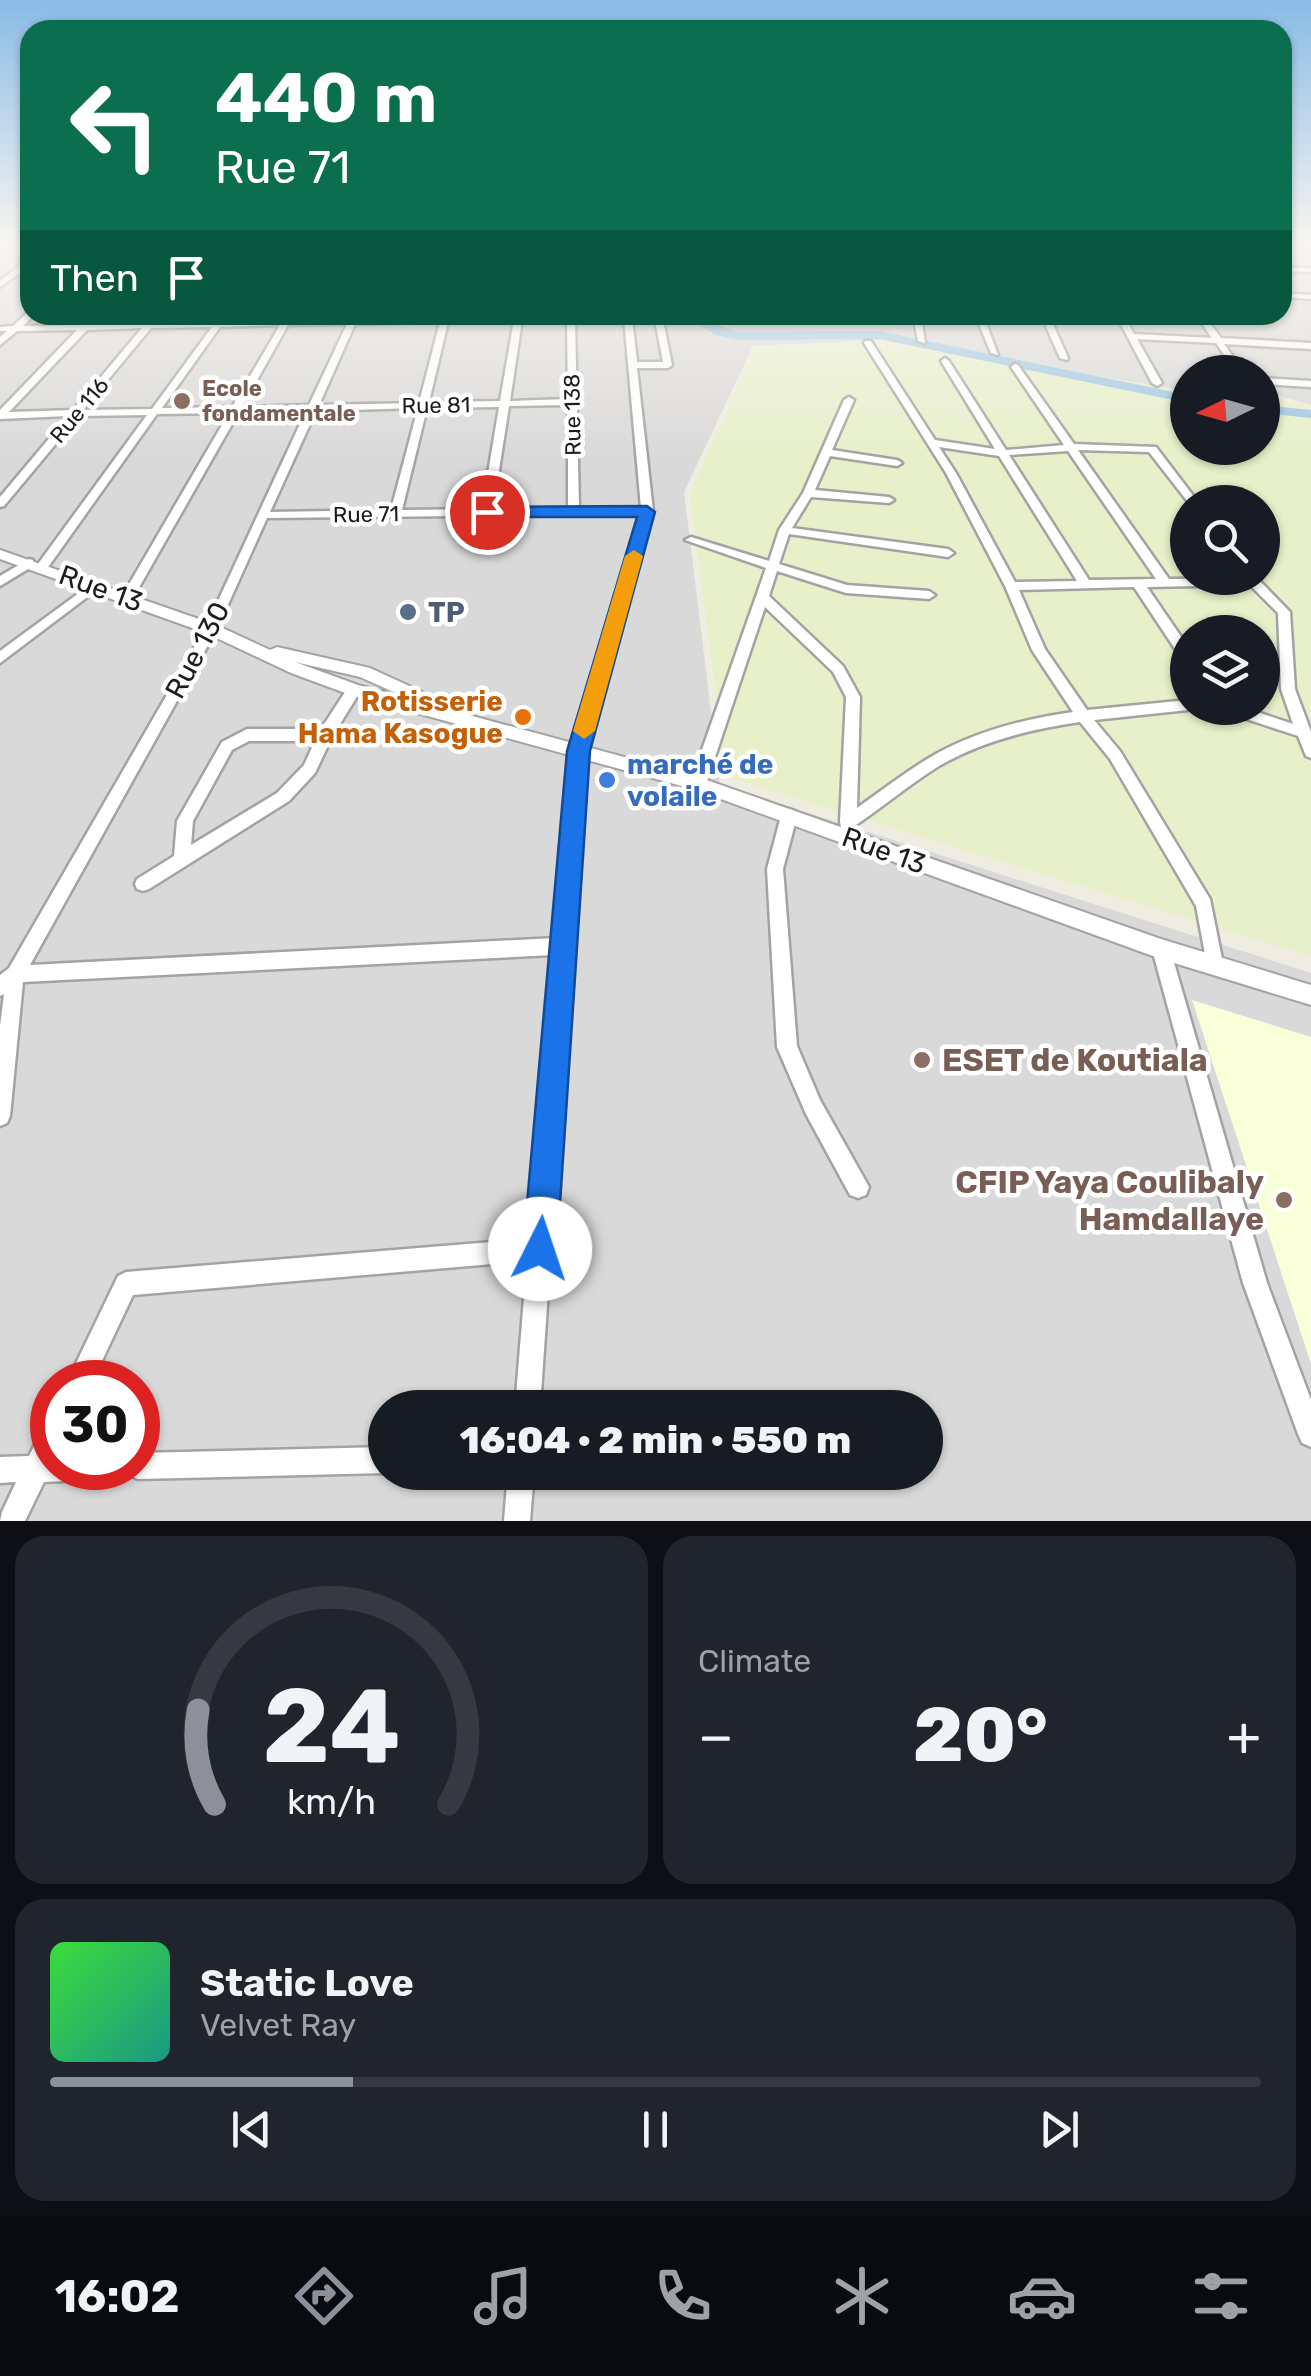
<!DOCTYPE html>
<html lang="en">
<head>
<meta charset="utf-8">
<style>
  :root { --surface:#171b24; --page:#20242c; --text:#f1f3f6; --muted:#9ea1a6; --line:#363941; --accent:#8c9099 }
  body { margin:0; font-family:Rubik,sans-serif; background:var(--page); color:var(--text); height:100vh; display:flex; flex-direction:column; font-size:38px; white-space:nowrap }
  * { box-sizing:border-box; margin:0 }
  p { font-size:32px; color:var(--muted) }
  .icon { flex:none; width:55px; height:55px; fill:none; stroke:currentColor; stroke-width:2; stroke-linecap:round; stroke-linejoin:round }
  .map { position:relative; height:1521px; overflow:hidden }
  .details { display:flex; flex-direction:column; gap:15px; padding:15px; background:#0d0f14; flex:1 }
  .details>* { flex:none }
  .top-card { position:absolute; left:20px; top:20px; width:1272px; height:305px; border-radius:30px; box-shadow:0 2px 8px #0004; background:#0b6e4f; color:#fff; overflow:hidden }
  .needle { width:65px; rotate:265deg }
  .tools { position:absolute; left:1170px; top:355px; display:grid; gap:20px }
  .tools a { display:grid; place-items:center; width:110px; height:110px; border-radius:50%; background:var(--surface); box-shadow:0 2px 8px #0004; font-size:50px }
  .speed { position:absolute; left:30px; top:1360px; display:flex; gap:20px; font-size:50px; font-weight:700; text-align:center }
  .speed>* { display:grid; place-content:center; width:130px; height:130px; border-radius:50%; background:var(--surface); box-shadow:0 2px 8px #0004; line-height:1 }
  .speed .limit { border:15px solid #d22; background:#fff; color:#111 }
  .pin { position:absolute; display:grid; place-items:center; width:85px; height:85px; color:#fff; margin:-42px; border:5px solid #fff; border-radius:50%; box-shadow:0 2px 10px #0007 }
  .me { position:absolute; width:110px; margin:-55px; rotate:4deg; stroke-linejoin:round; filter:drop-shadow(0 0 8px #0008) }
  .turn { display:flex; align-items:center; gap:35px; height:210px; padding:0 30px; font-size:45px }
  .turn .icon { width:130px; height:130px; stroke-width:2.5 }
  .turn b { display:block; font-size:70px; line-height:85px }
  .then { display:flex; align-items:center; height:95px; padding:0 30px; background:#0003; gap:20px; font-size:38px }
  .big { font-size:75px; font-weight:800; line-height:1.1 }
  .details .card { flex:1; display:flex; flex-direction:column; justify-content:center; gap:15px; min-width:0; padding:0 35px; border-radius:30px; background:var(--page) }
  .details .dial { align-items:center; gap:0 }
  .dial svg { height:260px; overflow:visible; fill:none; stroke:var(--line); stroke-width:7; stroke-linecap:round; text-anchor:middle }
  .dial text { fill:var(--text); stroke:none }
  .song { display:flex; align-items:center; gap:30px }
  .cover { width:120px; height:120px; border-radius:15px; background:linear-gradient(135deg,hsl(120 70% 55%),hsl(170 70% 35%)) }
  .played { height:10px; border-radius:5px; background:linear-gradient(90deg,var(--accent) 25%,var(--line) 25%) }
  .keys { display:flex; justify-content:space-around; direction:ltr }
  .heat { display:flex; justify-content:space-between; align-items:center; font-size:55px; direction:ltr }
  .details .tiles { flex:1; display:grid; gap:15px; grid-template-columns:1fr 1fr }
  .card:last-child { grid-column:span 2 }
  .trip { position:absolute; left:368px; top:1390px; width:575px; height:100px; border-radius:50px; background:var(--surface); box-shadow:0 2px 8px #0004; font-weight:800; line-height:100px; text-align:center }
  .tabs { display:flex; height:160px; justify-content:space-around; align-items:center; background:#090b0e; color:var(--muted) }
  .tabs .icon { width:70px; height:70px }
  .tabs .active { color:var(--accent) }
  .tabs b { font-size:45px; color:var(--text) }
  .map>svg:first-child { display:block }
  .residential { fill:#dad9d9; fill-rule:evenodd }
  .education { fill:#f9ffd9 }
  .farmland { fill:#e7f0c9; fill-rule:evenodd }
  .lines { fill:none; stroke-linecap:round; stroke-linejoin:round }
  .river { fill:#9cc6e2; fill-rule:evenodd }
  .minor-casing { stroke:#a3a3a3; stroke-width:5 }
  .tertiary-casing { stroke:#a3a3a3; stroke-width:4 }
  .minor { fill:#fff; fill-rule:evenodd }
  .tertiary { fill:#fff; fill-rule:evenodd }
  .route { fill:#1a73e8; stroke:#114b97; stroke-width:2.5 }
  .slow { fill:#f59e0b }
  .education-dot { fill:#8d6e63; stroke:#fff; stroke-width:4 }
  .service-dot { fill:#5c6f8a; stroke:#fff; stroke-width:4 }
  .food-dot { fill:#e8710a; stroke:#fff; stroke-width:4 }
  .shop-dot { fill:#3f7fe0; stroke:#fff; stroke-width:4 }
  .labels { text-anchor:middle; stroke-width:9; stroke-linejoin:round; paint-order:stroke }
  .far-education-label { font-size:22px; font-weight:bold; fill:#785e54; stroke:#fff; text-anchor:start }
  .far-street-label { font-size:22px; fill:#1c1c1c; stroke:#fff }
  .street-label { font-size:28px; fill:#1c1c1c; stroke:#fff }
  .service-label { font-size:28px; font-weight:bold; fill:#4e5e75; stroke:#fff; text-anchor:start }
  .food-label { font-size:28px; font-weight:bold; fill:#c56008; stroke:#fff; text-anchor:end }
  .shop-label { font-size:28px; font-weight:bold; fill:#366cbe; stroke:#fff; text-anchor:start }
  .near-education-label { font-size:32px; font-weight:bold; fill:#785e54; stroke:#fff; text-anchor:start }
</style>
</head>
<body>
<div class="map">
<svg width="1311" height="1521" viewBox="0 0 1311 1521">
  <rect width="100%" height="100%" fill="#efece0"/>
  <path class="residential" d="M0 245H30V315H1282L1283 245H1311V405L1263 391 1262 372H1188L1187 390H1177L886 340 753 346 684 492 720 785 1311 973V1521H0ZM52 1382H138V1468H52ZM385 1408H925V1472H385Z"/>
  <polygon class="education" points="1192,1000 1311,1037 1311,1364"/>
  <path class="farmland" d="M887 342 1187 391 1188 448H1262L1263 393 1311 406V956L727 777 690 494 755 347ZM1188 502H1262V578H1188ZM1188 632H1262V708H1188Z"/>
  <g class="lines">
    <g class="river">
      <path d="M682 315C703 315 718 328 739 332L879 331 1188 395V403L879 339 739 340 716 335Z"/>
      <polygon points="1262,405 1311,410 1311,418 1262,413"/>
    </g>
    <defs>
      <g id="minor">
        <polygon points="27,260 30,260 30,266 0,287 0,281"/>
        <polygon points="1282,267 1311,268 1311,272 1282,271"/>
        <polygon points="1282,293 1311,295 1311,299 1282,297"/>
        <path d="M27 313 34 315 23 326 82 325 91 315H100L92 325 146 323 152 320 155 323 283 320 287 318 291 320 349 319 351 315H359L357 319 441 317 442 315H652L632 318 637 362H663L654 315H662L672 365 668 368H637L653 511 585 751 540 1408H515L527 1261 133 1295 92 1382H67L118 1276 126 1272 529 1239 553 955 23 982 10 1116 7 1123 0 1126V1026L4 994 0 996V975L9 968 205 629 306 411 239 412 133 598 131 601H123L121 598 229 413 157 414 46 570H38V564L147 415 79 416 4 506 0 507V497L68 416 0 419V410L77 330 17 331 0 345V337L7 331H0V327L13 326ZM624 318 641 508H579L575 319ZM567 319 568 399 510 401 522 320ZM514 320 500 401 429 402 448 322ZM440 322 419 403 319 405 355 324ZM347 324 309 405 242 407 288 325ZM280 325 232 407 162 408 220 327ZM212 327 152 409 83 410 151 328ZM142 328 73 410 9 412 87 330ZM568 405V508L493 509 509 406ZM499 407 482 509 402 510 427 408ZM418 408 391 510 270 512 316 411ZM640 514 571 751 555 938 30 965 217 629 267 518Z"/>
        <polygon points="821,315 863,315 828,321"/>
        <polygon points="913,315 921,315 925,343 918,341"/>
        <polygon points="975,315 983,315 998,355 991,353"/>
        <polygon points="1041,315 1049,315 1068,358 1067,360 1060,358"/>
        <polygon points="1116,315 1124,315 1134,334 1212,338 1196,315 1204,315 1221,338 1311,343 1311,349 1224,344 1244,372 1236,372 1216,343 1137,339 1162,383 1157,386 1152,383"/>
        <path d="M865 341H871L935 440 995 449 941 361 945 358 949 361 1006 450 1064 445 1011 367 1015 364 1018 365 1074 444 1156 447 1198 502H1188L1149 452 1078 450 1169 579 1257 578 1290 612 1295 689 1311 732V758L1306 756 1298 736 1225 712 1223 708H1245L1293 724 1281 689 1278 613 1250 585 1147 587 1188 647V663L1183 661 1134 587 1019 590 1045 649 1087 710 1188 700V708H1194L1188 710 1094 720 1120 751 1210 899 1223 964 1220 970 1214 973 1208 970 1196 906 1110 759 1080 722C1031 729 982 741 939 766 910 784 884 806 856 825L854 832 848 834 842 832 840 822 846 697 833 672 765 607 706 784 703 788H693L690 784 766 568 685 540 691 537 769 561 779 530 803 493 844 400 849 397 854 400 832 450 897 460 902 463 897 466 830 456 815 490 889 497 894 500 889 503 811 497 792 528 948 549 954 553 948 557 789 534 779 564 847 585 929 591 935 595 929 599 846 593 777 571 769 596 843 666 860 697 857 808C881 791 904 773 929 758 973 732 1023 719 1073 712L1032 650 1005 586 946 473 864 343ZM939 447 999 456 1077 581 1015 582 956 473ZM1068 451 1156 579 1089 580 1009 455Z"/>
        <polygon points="1262,378 1311,381 1311,387 1262,384"/>
        <polygon points="29,559 33,560 33,566 0,586 0,576"/>
        <polygon points="94,582 100,586 98,589 0,663 0,651"/>
        <path d="M354 685 361 690 332 737 315 773 289 801 149 889 143 891 137 889 135 884 137 879 174 856 177 821 222 742 247 729H321L349 686ZM249 741H315L304 765 277 793 191 845 193 821 232 750Z"/>
        <polygon points="789,809 795,811 797,816 783,869 797,1046 820,1100 869,1187 866,1195 858,1198 850,1195 806,1114 777,1047 767,869 781,816 783,811"/>
        <polygon points="1161,941 1167,943 1170,949 1267,1283 1311,1400 1311,1447 1302,1443 1298,1434 1243,1283 1152,949 1155,943"/>
        <polygon points="52,1424 52,1468 77,1468 73,1477 64,1481 44,1482 25,1521 0,1521 2,1512 16,1482 0,1483 0,1457 29,1456 43,1428"/>
        <polygon points="385,1447 385,1473 138,1479 129,1475 126,1468 138,1468 138,1453"/>
        <polygon points="508,1472 534,1472 530,1521 504,1521"/>
      </g>
      <path id="tertiary" d="M0 550 216 625 270 650 277 647 370 668 442 701 443 708 698 777 1161 939 1311 985V1005L1161 959 696 790 348 694 291 673 206 633 0 559ZM295 662 360 677 407 698 358 685Z"/>
    </defs>
    <use href="#minor" class="minor-casing"/>
    <use href="#tertiary" class="tertiary-casing"/>
    <use href="#minor" class="minor"/>
    <use href="#tertiary" class="tertiary"/>
  </g>
  <linearGradient id="sky" x2="0" y2="1"><stop stop-color="#89bbe6"/><stop offset="0.53" stop-color="#f8f6f1"/><stop offset="1" stop-color="#f8f6f1" stop-opacity="0"/></linearGradient>
  <rect width="1311" height="458" fill="url(#sky)"/>
  <polygon class="route" points="647,506 655,512 590,751 557,1249 552,1261 540,1266 528,1261 523,1249 567,751 637,517 487,517 478,512 487,507"/>
  <polygon class="slow" points="634,550 643,556 595,731 584,739 573,731 625,556"/>
  <g class="education-dot">
    <circle cx="182" cy="401" r="10"/>
    <circle cx="922" cy="1060" r="10"/>
    <circle cx="1284" cy="1200" r="10"/>
  </g>
  <circle class="service-dot" cx="408" cy="612" r="10"/>
  <circle class="food-dot" cx="523" cy="717" r="10"/>
  <circle class="shop-dot" cx="607" cy="780" r="10"/>
  <g class="labels">
    <g class="far-education-label">
      <text x="202" y="396">Ecole<tspan x="202" dy="25">fondamentale</tspan></text>
    </g>
    <g class="far-street-label">
      <text transform="translate(436 405) rotate(-1)" y="8">Rue 81</text>
      <text transform="translate(79 410) rotate(-50)" y="8">Rue 116</text>
      <text transform="translate(572 415) rotate(-91)" y="8">Rue 138</text>
      <text transform="translate(366 514) rotate(-1)" y="8">Rue 71</text>
    </g>
    <g class="street-label">
      <text transform="translate(101 588) rotate(20)" y="10">Rue 13</text>
      <text transform="translate(197 650) rotate(-62)" y="10">Rue 130</text>
      <text transform="translate(884 850) rotate(20)" y="10">Rue 13</text>
    </g>
    <g class="service-label">
      <text x="428" y="622">TP</text>
    </g>
    <g class="food-label">
      <text x="503" y="711">Rotisserie<tspan x="503" dy="32">Hama Kasogue</tspan></text>
    </g>
    <g class="shop-label">
      <text x="627" y="774">marché de<tspan x="627" dy="32">volaile</tspan></text>
    </g>
    <g class="near-education-label">
      <text x="942" y="1071">ESET de Koutiala</text>
      <text x="1264" y="1193" text-anchor="end">CFIP Yaya Coulibaly<tspan x="1264" dy="37">Hamdallaye</tspan></text>
    </g>
  </g>
</svg>
<div class="tools">
<a><svg class="needle" viewBox="-14 -14 28 28"><path d="M0-13l5 13h-10z" fill="#e53935"/><path d="M0 13l5-13h-10z" fill="#9ea1a6"/></svg></a>
<a><svg class="icon" aria-label="search" viewBox="0 0 24 24"><circle cx="10" cy="10" r="6"/><path d="M15 15l6 6"/></svg></a>
<a><svg class="icon" aria-label="layers" viewBox="0 0 24 24"><path d="M12 4l9 5-9 5-9-5zM3 14l9 5 9-5"/></svg></a>
</div>
<div class="speed"><div class="limit">30</div></div>
<div class="pin" style="left:487px;top:512px;background:#d93025"><svg class="icon" aria-label="arrive" viewBox="0 0 24 24"><path d="M6 21V4h12l-3 4 3 4H6"/></svg></div>
<svg class="me" style="left:540px;top:1249px" viewBox="-20 -20 40 40"><circle r="19" fill="#fff"/><path d="M0-13L10 11 0 6-10 11z" fill="#1a73e8"/></svg>
<div class="trip">16:04 · 2 min · 550 m</div>
<div class="top-card">
<div class="turn"><svg class="icon" aria-label="left" viewBox="0 0 24 24"><path d="M17 20v-9H6M10 6l-5 5 5 5"/></svg><div><b>440 m</b>Rue 71</div></div>
<div class="then">Then<svg class="icon" aria-label="arrive" viewBox="0 0 24 24"><path d="M6 21V4h12l-3 4 3 4H6"/></svg></div>
</div>
</div>
<section class="details">
<div class="tiles">
<div class="card dial"><svg viewBox="0 0 100 80">
<path d="M14 69A42 42 0 1 1 86 69"/>
<path d="M14 69A42 42 0 0 1 9 40" stroke="#8c9099"/>
<text x="50" y="56" font-size="32" font-weight="700">24</text>
<text x="50" y="72" font-size="11">km/h</text>
</svg></div>
<div class="card"><p>Climate</p>
<div class="heat"><a>−</a><b class="big">20°</b><a>+</a></div>
</div>
<div class="card">
<div class="song"><i class="cover"></i><div><b>Static Love</b><p>Velvet Ray</p></div></div>
<div class="played"></div>
<div class="keys"><svg class="icon" aria-label="previous" viewBox="0 0 24 24"><path d="M18 5L8 12l10 7zM5 5v14"/></svg><svg class="icon" aria-label="pause" viewBox="0 0 24 24"><path d="M8 5v14M16 5v14"/></svg><svg class="icon" aria-label="next" viewBox="0 0 24 24"><path d="M6 5l10 7-10 7zM19 5v14"/></svg></div>
</div>
</div>
</section>
<nav class="tabs">
<b>16:02</b>
<svg class="icon active" aria-label="directions" viewBox="0 0 24 24"><path d="M12 3l9 9-9 9-9-9zM9 14v-3h6M13 9l2 2-2 2"/></svg>
<svg class="icon" aria-label="music" viewBox="0 0 24 24"><path d="M9 18V5l10-2v13"/><circle cx="6" cy="18" r="3"/><circle cx="16" cy="16" r="3"/></svg>
<svg class="icon" aria-label="phone" viewBox="0 0 24 24"><path d="M5 4h4l2 5-3 2q2 4 5 5l2-3 5 2v4C11 20 4 13 5 4z"/></svg>
<svg class="icon" aria-label="climate" viewBox="0 0 24 24"><path d="M12 3v18M4 7l16 10M4 17L20 7"/></svg>
<svg class="icon" aria-label="car" viewBox="0 0 24 24"><path d="M5 17H2v-5l4-1 3-4h7l3 4 3 1v5h-3M9 17h6M6 11h13"/><circle cx="7" cy="17" r="2"/><circle cx="17" cy="17" r="2"/></svg>
<svg class="icon" aria-label="filters" viewBox="0 0 24 24"><path d="M4 7h16M4 17h16"/><circle cx="9" cy="7" r="2"/><circle cx="15" cy="17" r="2"/></svg>
</nav>
</body>
</html>
